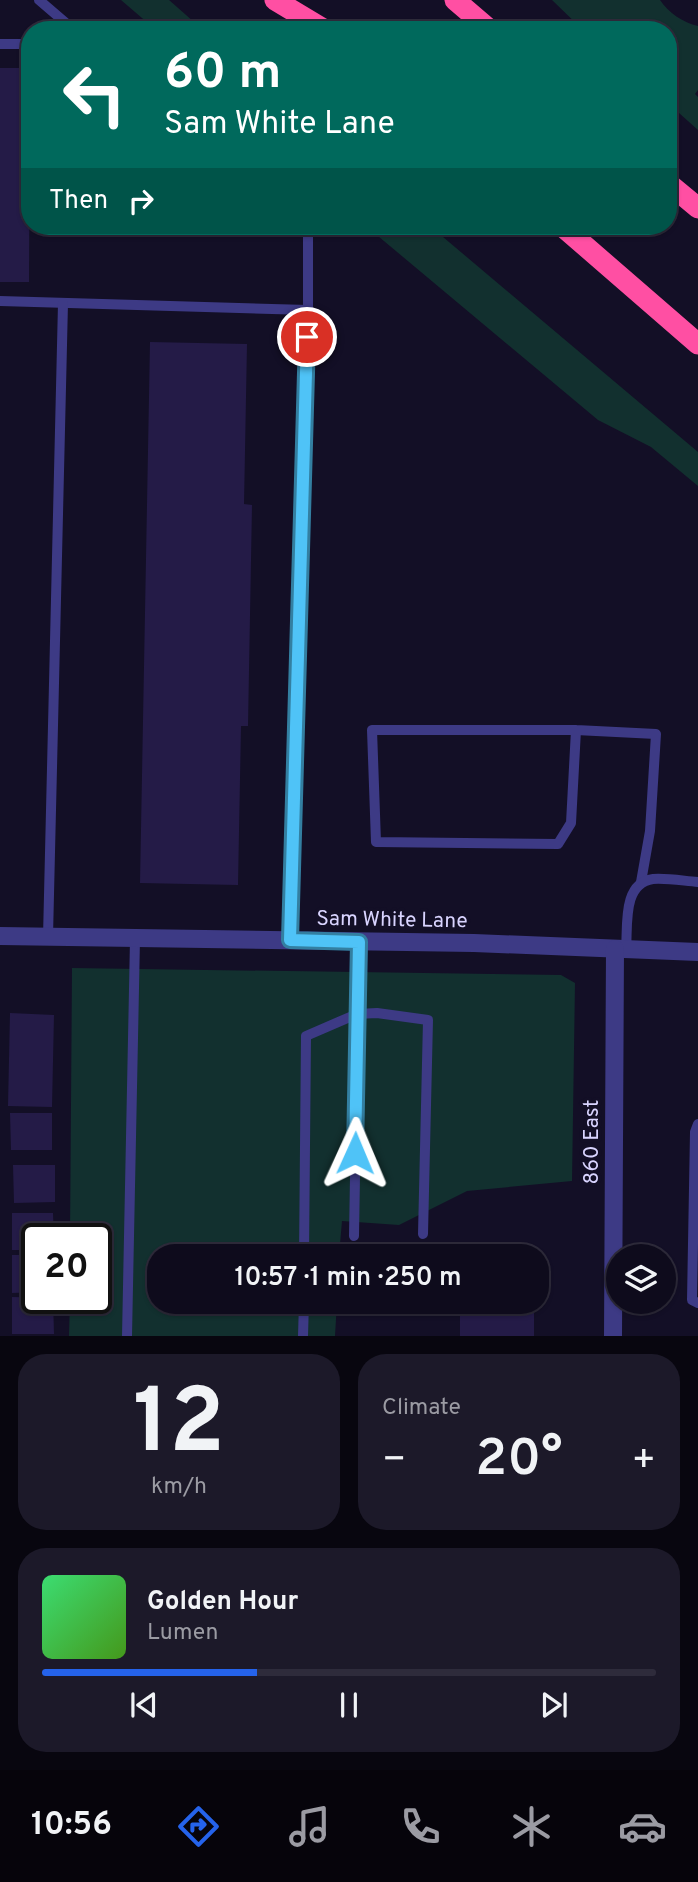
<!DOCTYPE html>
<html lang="en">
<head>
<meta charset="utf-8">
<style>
  :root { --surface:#0e0b1c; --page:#1c1929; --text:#f1f3f6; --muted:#9b9ba3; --line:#2e2b3b; --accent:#2563eb }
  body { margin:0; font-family:Overpass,sans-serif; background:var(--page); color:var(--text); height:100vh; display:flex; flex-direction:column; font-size:26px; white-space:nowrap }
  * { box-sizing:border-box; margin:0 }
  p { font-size:23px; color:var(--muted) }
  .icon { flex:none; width:38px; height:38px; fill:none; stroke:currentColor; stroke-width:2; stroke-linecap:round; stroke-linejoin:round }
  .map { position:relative; height:1336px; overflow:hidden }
  .side { display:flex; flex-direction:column; gap:18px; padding:18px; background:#08060f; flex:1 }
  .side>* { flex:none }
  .guide { position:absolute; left:21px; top:21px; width:656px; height:214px; border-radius:28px; box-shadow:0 2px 5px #0004,0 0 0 2px var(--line); background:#00695c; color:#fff; overflow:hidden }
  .buttons { position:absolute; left:606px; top:1244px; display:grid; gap:14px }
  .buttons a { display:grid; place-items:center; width:70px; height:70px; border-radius:50%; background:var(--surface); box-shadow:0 2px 5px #0004,0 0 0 2px var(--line); font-size:35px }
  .speed { position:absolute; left:21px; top:1223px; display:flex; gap:14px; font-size:35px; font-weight:700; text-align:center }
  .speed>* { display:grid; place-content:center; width:91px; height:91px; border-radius:50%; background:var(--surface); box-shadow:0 2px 5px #0004,0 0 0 2px var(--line); line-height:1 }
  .speed .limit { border:4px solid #111; border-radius:10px; background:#fff; color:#111 }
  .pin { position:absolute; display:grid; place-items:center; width:60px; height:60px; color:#fff; margin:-30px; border:4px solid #fff; border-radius:50%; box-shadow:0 2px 7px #0007 }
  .me { position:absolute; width:77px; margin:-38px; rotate:1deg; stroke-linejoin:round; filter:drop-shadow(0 0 5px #0008) }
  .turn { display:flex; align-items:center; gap:24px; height:147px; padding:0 28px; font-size:32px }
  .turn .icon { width:91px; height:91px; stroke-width:2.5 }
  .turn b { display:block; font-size:49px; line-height:60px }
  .then { display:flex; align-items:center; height:66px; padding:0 28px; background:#0003; gap:14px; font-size:26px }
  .big { font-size:52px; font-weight:600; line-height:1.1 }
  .side .card { flex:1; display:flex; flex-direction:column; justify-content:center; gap:10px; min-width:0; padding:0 24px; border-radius:28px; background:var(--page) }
  .side .dial { align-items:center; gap:0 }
  .dial b { font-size:91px; line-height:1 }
  .song { display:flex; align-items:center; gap:21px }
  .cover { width:84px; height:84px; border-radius:10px; background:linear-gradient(135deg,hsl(140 70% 55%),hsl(100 70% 35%)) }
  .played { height:7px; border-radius:4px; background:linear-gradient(90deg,var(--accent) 35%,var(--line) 35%) }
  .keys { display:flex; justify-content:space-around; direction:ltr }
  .heat { display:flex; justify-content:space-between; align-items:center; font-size:38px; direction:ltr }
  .side .tiles { flex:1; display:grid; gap:18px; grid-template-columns:1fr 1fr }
  .card:last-child { grid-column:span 2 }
  .trip { position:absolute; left:147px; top:1244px; width:402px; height:70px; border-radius:28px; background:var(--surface); box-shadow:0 2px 5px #0004,0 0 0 2px var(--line); font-weight:600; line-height:70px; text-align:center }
  .menu { display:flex; height:112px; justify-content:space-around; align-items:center; background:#06040b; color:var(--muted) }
  .menu .icon { width:49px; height:49px }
  .menu .current { color:var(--accent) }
  .menu b { font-size:32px; color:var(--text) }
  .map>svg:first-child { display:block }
  .green { fill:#12302f }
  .building { fill:#241b47 }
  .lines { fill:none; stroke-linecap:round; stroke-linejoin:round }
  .service { stroke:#3d3a85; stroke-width:10 }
  .tertiary { stroke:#3d3a85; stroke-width:18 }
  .motorway { stroke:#ff4fa3; stroke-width:21 }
  .route-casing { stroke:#337fa1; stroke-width:18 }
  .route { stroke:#4fc3f7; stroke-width:12 }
  .labels { text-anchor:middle; stroke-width:7; stroke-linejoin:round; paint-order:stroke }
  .street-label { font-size:21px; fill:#d9d4ff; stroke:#130f26 }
</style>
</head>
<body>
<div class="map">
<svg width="698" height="1336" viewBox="0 0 698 1336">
  <rect width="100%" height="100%" fill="#130f26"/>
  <g class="green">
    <polygon points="121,0 169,0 203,30 156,30"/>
    <path d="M552 0H660C668 12 683 23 698 26V90L695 94 698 97V130L669 104 668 30H583Z"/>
    <polygon points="366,226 430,226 698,452 698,486 651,447 598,420"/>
    <polygon points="72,968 561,975 575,983 572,1181 467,1191 399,1225 342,1221 339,1256 159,1256 159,1302 337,1302 335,1336 69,1336 70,1299 96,1298 96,1239 70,1239"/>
  </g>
  <g class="building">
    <polygon points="0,68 30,68 29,282 0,282"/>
    <polygon points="150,342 247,344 244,504 252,505 248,726 241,726 238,885 140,883"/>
    <polygon points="10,1013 54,1015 52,1107 8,1106"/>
    <polygon points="10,1113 52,1113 52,1150 11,1150"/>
    <polygon points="13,1165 55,1165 55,1202 14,1203"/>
    <polygon points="12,1213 53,1213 54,1239 37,1239 37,1250 12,1250"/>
    <polygon points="12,1255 37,1255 37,1292 12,1293"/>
    <polygon points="12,1297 53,1298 54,1334 12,1334"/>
    <rect x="460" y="1302" width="74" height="34"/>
  </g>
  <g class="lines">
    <g class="service">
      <polyline points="39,0 74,30"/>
      <polyline points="0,44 30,44"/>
      <polyline points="0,301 308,310"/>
      <polyline points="576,730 571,823 558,844 376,842 372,730 576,730 656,734 650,831 641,882"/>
      <polyline points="48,937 63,303"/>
      <polyline points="290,941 308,310 308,226"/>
      <path d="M626 949C628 926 622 883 653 879 668 878 684 881 698 882"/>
      <polyline points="698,1124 695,1132 692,1300 698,1303"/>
      <polyline points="354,1236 359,942"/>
      <polyline points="304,1256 306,1036 357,1014 377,1013 428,1020 423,1234"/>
      <polyline points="127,1336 135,939"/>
      <polyline points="303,1336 304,1302"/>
    </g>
    <g class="tertiary">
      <polyline points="0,936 474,943 698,952"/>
      <polyline points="613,1336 615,949"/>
    </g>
    <g class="motorway">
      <polyline points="275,0 325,30"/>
      <polyline points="455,0 490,30"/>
      <polyline points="668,183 698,208"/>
      <polyline points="562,226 698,344"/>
    </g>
  </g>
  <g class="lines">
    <defs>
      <polyline id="route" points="307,337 290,940 359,942 355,1153"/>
    </defs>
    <use href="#route" class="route-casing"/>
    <use href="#route" class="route"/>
  </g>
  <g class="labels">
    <g class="street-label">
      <text transform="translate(392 919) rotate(1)" y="7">Sam White Lane</text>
      <text transform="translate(591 1142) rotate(-90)" y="7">860 East</text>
    </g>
  </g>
</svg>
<div class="buttons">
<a><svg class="icon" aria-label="layers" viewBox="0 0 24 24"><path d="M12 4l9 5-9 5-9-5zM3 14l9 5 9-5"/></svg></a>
</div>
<div class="speed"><div class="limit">20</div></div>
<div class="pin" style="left:307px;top:337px;background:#d93025"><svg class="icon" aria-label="arrive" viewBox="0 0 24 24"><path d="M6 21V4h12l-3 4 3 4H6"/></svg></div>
<svg class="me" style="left:355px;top:1153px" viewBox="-20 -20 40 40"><path d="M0-17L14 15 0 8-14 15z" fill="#4fc3f7" stroke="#fff" stroke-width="4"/></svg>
<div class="trip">10:57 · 1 min · 250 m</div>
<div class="guide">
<div class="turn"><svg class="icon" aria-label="left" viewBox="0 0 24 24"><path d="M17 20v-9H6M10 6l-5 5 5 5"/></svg><div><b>60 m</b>Sam White Lane</div></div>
<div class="then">Then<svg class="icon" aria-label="right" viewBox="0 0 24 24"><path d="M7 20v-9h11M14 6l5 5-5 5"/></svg></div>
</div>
</div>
<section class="side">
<div class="tiles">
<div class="card dial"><b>12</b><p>km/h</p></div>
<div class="card"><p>Climate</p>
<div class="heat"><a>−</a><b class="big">20°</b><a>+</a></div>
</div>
<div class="card">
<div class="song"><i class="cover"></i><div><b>Golden Hour</b><p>Lumen</p></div></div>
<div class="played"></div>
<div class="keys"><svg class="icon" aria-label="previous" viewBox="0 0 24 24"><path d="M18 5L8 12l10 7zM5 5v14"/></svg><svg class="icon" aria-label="pause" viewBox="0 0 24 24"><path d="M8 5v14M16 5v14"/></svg><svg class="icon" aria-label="next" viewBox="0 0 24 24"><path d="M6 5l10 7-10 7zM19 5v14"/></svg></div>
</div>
</div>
</section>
<nav class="menu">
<b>10:56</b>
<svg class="icon current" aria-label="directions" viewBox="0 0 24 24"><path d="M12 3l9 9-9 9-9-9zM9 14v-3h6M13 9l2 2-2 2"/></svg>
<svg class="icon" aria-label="music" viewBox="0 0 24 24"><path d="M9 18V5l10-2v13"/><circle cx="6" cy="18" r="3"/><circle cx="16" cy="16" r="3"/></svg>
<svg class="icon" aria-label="phone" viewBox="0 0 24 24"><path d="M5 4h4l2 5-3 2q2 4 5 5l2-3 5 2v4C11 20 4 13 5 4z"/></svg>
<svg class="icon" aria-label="climate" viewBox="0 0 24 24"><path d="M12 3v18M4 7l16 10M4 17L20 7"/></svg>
<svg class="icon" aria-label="car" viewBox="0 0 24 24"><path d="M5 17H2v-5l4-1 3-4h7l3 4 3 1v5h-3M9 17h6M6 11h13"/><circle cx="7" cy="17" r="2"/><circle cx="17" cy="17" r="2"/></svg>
</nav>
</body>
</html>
